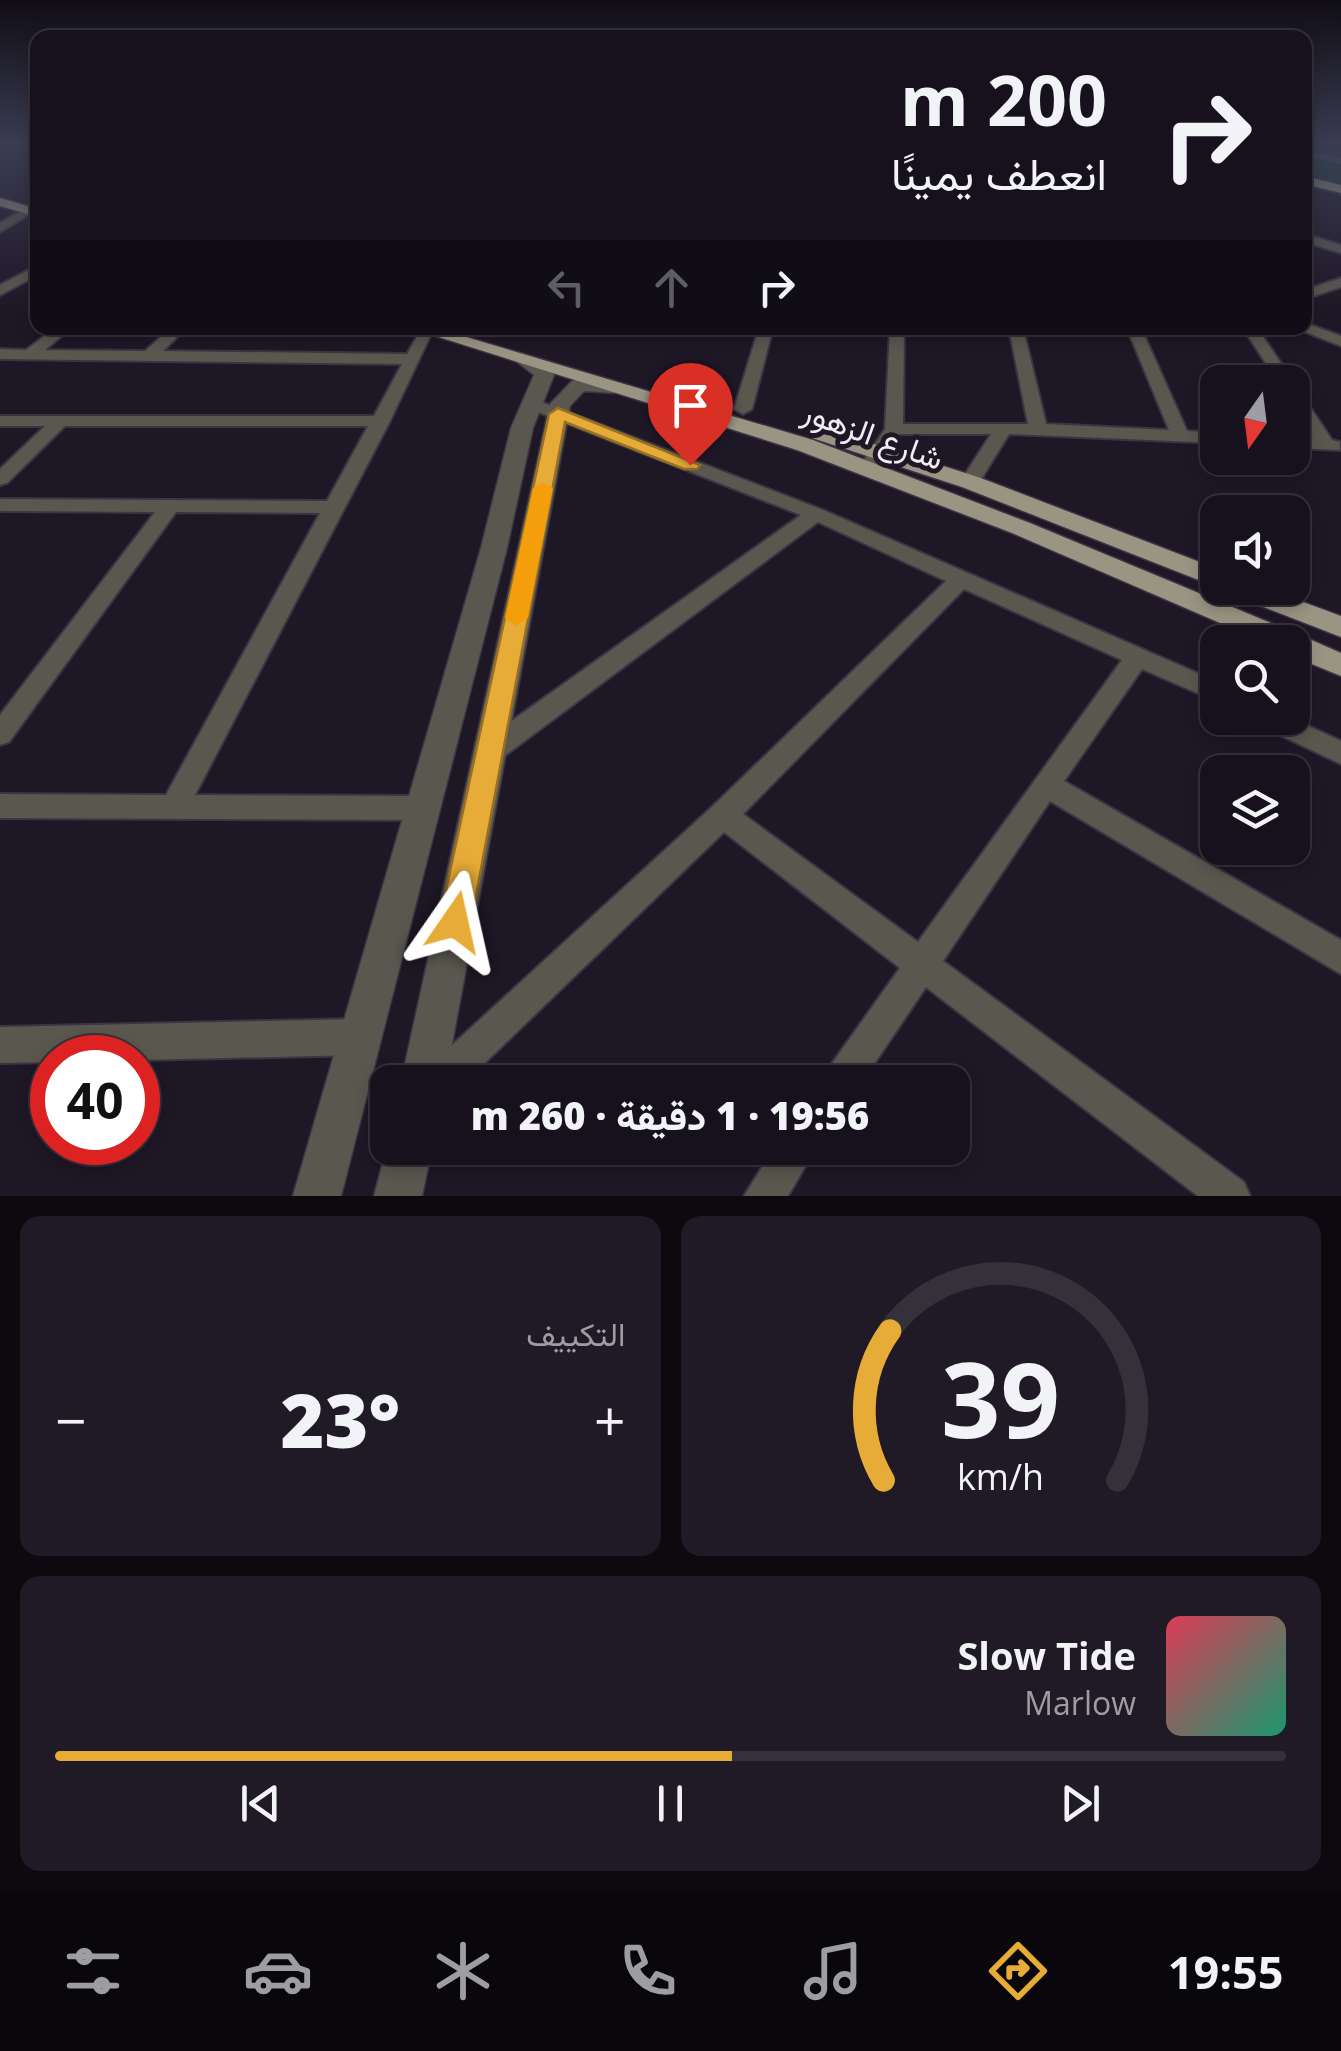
<!DOCTYPE html>
<html lang="ar">
<head>
<meta charset="utf-8">
<style>
  :root { --surface:#16111c; --page:#1f1a25; --text:#f1f3f6; --muted:#9e9da3; --line:#35313b; --accent:#e7ac37 }
  body { margin:0; font-family:"Open Sans",Vazirmatn,sans-serif; background:var(--page); color:var(--text); direction:rtl; height:100vh; display:flex; flex-direction:column; font-size:38px; white-space:nowrap }
  * { box-sizing:border-box; margin:0 }
  p { font-size:32px; color:var(--muted) }
  .icon { flex:none; width:55px; height:55px; fill:none; stroke:currentColor; stroke-width:2; stroke-linecap:round; stroke-linejoin:round }
  .map { position:relative; height:1196px; overflow:hidden; direction:ltr }
  .side { display:flex; flex-direction:column; gap:20px; padding:20px; background:#0c090f; flex:1 }
  .side>* { flex:none }
  .hud { position:absolute; left:30px; top:30px; width:1282px; height:305px; border-radius:20px; box-shadow:0 5px 15px #0003,0 0 0 2px var(--line); direction:rtl; background:#16111c; color:var(--text); overflow:hidden }
  .needle { width:65px; rotate:194deg }
  .tools { position:absolute; left:1200px; top:365px; display:grid; gap:20px }
  .tools a { display:grid; place-items:center; width:110px; height:110px; border-radius:20px; background:var(--surface); box-shadow:0 5px 15px #0003,0 0 0 2px var(--line); font-size:50px }
  .speed { position:absolute; left:30px; top:1035px; display:flex; gap:20px; font-size:50px; font-weight:700; text-align:center }
  .speed>* { display:grid; place-content:center; width:130px; height:130px; border-radius:50%; background:var(--surface); box-shadow:0 5px 15px #0003,0 0 0 2px var(--line); line-height:1 }
  .speed .limit { border:15px solid #d22; background:#fff; color:#111 }
  .pin { position:absolute; display:grid; place-items:center; width:85px; height:85px; color:#fff; margin:-102px -42px; border-radius:50% 50% 50% 0; rotate:-45deg; box-shadow:0 0 10px #0007 }
  .pin .icon { rotate:45deg }
  .me { position:absolute; width:110px; margin:-55px; rotate:11deg; stroke-linejoin:round; filter:drop-shadow(0 0 8px #0008) }
  .turn { display:flex; align-items:center; gap:35px; height:210px; padding:0 40px; font-size:45px }
  .turn .icon { width:130px; height:130px; stroke-width:2.5 }
  .turn b { display:block; font-size:70px; line-height:85px }
  .lanes { display:flex; align-items:center; height:95px; padding:0 40px; background:#0003; justify-content:center; gap:50px; direction:ltr }
  .lanes .off { opacity:.35 }
  .big { font-size:75px; font-weight:800; line-height:1.1 }
  .side .tile { flex:1; display:flex; flex-direction:column; justify-content:center; gap:15px; min-width:0; padding:0 35px; border-radius:20px; background:var(--page) }
  .side .dial { align-items:center; gap:0 }
  .dial svg { height:260px; overflow:visible; fill:none; stroke:var(--line); stroke-width:7; stroke-linecap:round; text-anchor:middle }
  .dial text { fill:var(--text); stroke:none }
  .song { display:flex; align-items:center; gap:30px }
  .cover { width:120px; height:120px; border-radius:15px; background:linear-gradient(135deg,hsl(350 70% 55%),hsl(160 70% 35%)) }
  .played { height:10px; border-radius:5px; background:linear-gradient(90deg,var(--accent) 55%,var(--line) 55%) }
  .keys { display:flex; justify-content:space-around; direction:ltr }
  .heat { display:flex; justify-content:space-between; align-items:center; font-size:55px; direction:ltr }
  .side .tiles { flex:1; display:grid; gap:20px; grid-template-columns:1fr 1fr }
  .tile:last-child { grid-column:span 2 }
  .trip { position:absolute; left:370px; top:1065px; width:600px; height:100px; border-radius:20px; background:var(--surface); box-shadow:0 5px 15px #0003,0 0 0 2px var(--line); font-weight:800; line-height:100px; text-align:center; direction:rtl }
  .tab-bar { display:flex; height:160px; justify-content:space-around; align-items:center; background:#09070b; color:var(--muted) }
  .tab-bar .icon { width:70px; height:70px }
  .tab-bar .active { color:var(--accent) }
  .tab-bar b { font-size:45px; color:var(--text) }
  .map>svg:first-child { display:block }
  .green { fill:#0c412b }
  .lines { fill:none; stroke-linecap:round; stroke-linejoin:round }
  .canal { fill:#2b6c77; fill-rule:evenodd }
  .minor-casing { stroke:#3b3543; stroke-width:4 }
  .tertiary-casing { stroke:#3b3543; stroke-width:3 }
  .primary-casing { stroke:#3b3543; stroke-width:3 }
  .motorway-casing { stroke:#3b3543; stroke-width:4 }
  .minor { fill:#5a574f; fill-rule:evenodd }
  .tertiary { fill:#5a574f; fill-rule:evenodd }
  .primary { fill:#9a9583; fill-rule:evenodd }
  .motorway { fill:#b4ad98; fill-rule:evenodd }
  .route { fill:#e7ac37; stroke:#967024; stroke-width:2.5 }
  .slow { fill:#f59e0b }
  .labels { text-anchor:middle; stroke-width:10; stroke-linejoin:round; paint-order:stroke }
  .street-label { font-size:32px; fill:#f0ebf5; stroke:#1e1726 }
</style>
</head>
<body>
<div class="map">
<svg width="1341" height="1196" viewBox="0 0 1341 1196">
  <rect width="100%" height="100%" fill="#1e1726"/>
  <polygon class="green" points="1305,145 1341,145 1341,188 1305,179"/>
  <g class="lines">
    <polygon class="canal" points="1305,150 1341,158 1341,164 1305,156"/>
    <defs>
      <g id="minor">
        <polygon points="25,209 35,211 0,232 0,223"/>
        <polygon points="1305,234 1341,245 1341,253 1305,242"/>
        <polygon points="38,265 38,275 0,295 0,285"/>
        <polygon points="1341,278 1341,287 1305,299 1305,290"/>
        <polygon points="1305,323 1341,336 1341,346 1300,330 1298,328 1305,328"/>
        <polygon points="55,328 71,328 45,350 145,351 171,328 186,328 163,351 407,354 422,328 434,328 390,421 195,795 423,796 433,799 437,808 433,817 423,820 0,818 0,794 166,795 320,513 176,512 9,742 0,745 0,715 155,512 0,511 0,499 327,501 368,426 65,426 7,483 0,485 0,469 45,426 0,426 0,416 374,416 402,364 0,359 0,349 26,350"/>
        <polygon points="759,328 773,328 752,409 743,414 734,409"/>
        <polygon points="890,328 904,328 903,424 1028,424 1009,328 1023,328 1046,424 1169,430 1127,328 1141,328 1187,431 1218,433 1218,443 1009,434 977,486 970,488 960,482 991,434 899,434 874,473 860,473 858,469 885,429"/>
        <polygon points="1243,328 1257,328 1294,382 1292,384 1278,382"/>
        <polygon points="1292,388 1298,389 1332,440 1340,442 1340,450 1292,448 1292,438 1313,439 1292,407"/>
        <path d="M531 398 823 510 1218 682V702L1142 669 1064 781 1341 940V974L1050 801 943 961 1244 1182 1250 1196H1198L926 987 862 1082H823L828 1069 900 968 724 832 465 1082H421L426 1069 713 806 946 581 818 522 499 760 489 763 479 760 476 752 479 744 801 515 525 407V399ZM964 589 1122 660 918 942 743 814Z"/>
        <polygon points="1255,718 1291,718 1341,741 1341,764 1259,725"/>
        <polygon points="359,1019 371,1025 377,1037 371,1049 359,1055 138,1060 52,1058 52,1062 0,1063 0,1027"/>
        <polygon points="774,1148 816,1148 788,1196 744,1196"/>
      </g>
      <g id="tertiary">
        <polygon points="526,355 546,362 554,375 533,428 507,548 341,1196 293,1196 481,548 511,428 534,375 516,361"/>
        <polygon points="579,379 614,381 624,387 614,393 584,391 570,406 445,1082 401,1082 550,404 572,381"/>
        <polygon points="388,1143 388,1148 432,1148 422,1196 374,1196"/>
      </g>
      <g id="primary">
        <polygon points="0,198 38,209 38,217 0,206"/>
        <polygon points="410,328 436,328 813,440 1030,523 1300,635 1341,653 1341,676 1292,656 1292,642 1264,642 1012,533 797,450"/>
        <polygon points="820,427 978,477 1218,569 1219,588 962,487 812,438 809,433 812,428"/>
        <polygon points="1226,588 1265,588 1341,616 1341,637 1230,594"/>
      </g>
      <polygon id="motorway" points="1305,176 1341,185 1341,193 1305,184"/>
    </defs>
    <use href="#minor" class="minor-casing"/>
    <use href="#tertiary" class="tertiary-casing"/>
    <use href="#primary" class="primary-casing"/>
    <use href="#motorway" class="motorway-casing"/>
    <use href="#minor" class="minor"/>
    <use href="#tertiary" class="tertiary"/>
    <use href="#primary" class="primary"/>
    <use href="#motorway" class="motorway"/>
  </g>
  <linearGradient id="sky" x2="0" y2="1"><stop stop-color="#100d15"/><stop offset="0.46" stop-color="#3b3c52"/><stop offset="1" stop-color="#3b3c52" stop-opacity="0"/></linearGradient>
  <rect width="1341" height="312" fill="url(#sky)"/>
  <polygon class="route" points="558,408 700,465 697,469 684,469 565,422 471,922 466,932 455,937 444,932 439,922 549,414"/>
  <polygon class="slow" points="543,483 553,488 528,618 516,626 505,618 533,488"/>
  <g class="labels">
    <g class="street-label">
      <text transform="translate(873 435) rotate(20)" y="11">شارع الزهور</text>
    </g>
  </g>
</svg>
<div class="tools">
<a><svg class="needle" viewBox="-14 -14 28 28"><path d="M0-13l5 13h-10z" fill="#e53935"/><path d="M0 13l5-13h-10z" fill="#9e9da3"/></svg></a>
<a><svg class="icon" aria-label="sound" viewBox="0 0 24 24"><path d="M4 9h4l5-4v14l-5-4H4zM17 9q2 3 0 6"/></svg></a>
<a><svg class="icon" aria-label="search" viewBox="0 0 24 24"><circle cx="10" cy="10" r="6"/><path d="M15 15l6 6"/></svg></a>
<a><svg class="icon" aria-label="layers" viewBox="0 0 24 24"><path d="M12 4l9 5-9 5-9-5zM3 14l9 5 9-5"/></svg></a>
</div>
<div class="speed"><div class="limit">40</div></div>
<div class="pin" style="left:690px;top:465px;background:#d93025"><svg class="icon" aria-label="arrive" viewBox="0 0 24 24"><path d="M6 21V4h12l-3 4 3 4H6"/></svg></div>
<svg class="me" style="left:455px;top:922px" viewBox="-20 -20 40 40"><path d="M0-17L14 15 0 8-14 15z" fill="#e7ac37" stroke="#fff" stroke-width="4"/></svg>
<div class="trip">19:56 · 1 دقيقة · 260 m</div>
<div class="hud">
<div class="turn"><svg class="icon" aria-label="right" viewBox="0 0 24 24"><path d="M7 20v-9h11M14 6l5 5-5 5"/></svg><div><b>200 m</b>انعطف يمينًا</div></div>
<div class="lanes"><svg class="icon off" aria-label="left" viewBox="0 0 24 24"><path d="M17 20v-9H6M10 6l-5 5 5 5"/></svg><svg class="icon off" aria-label="ahead" viewBox="0 0 24 24"><path d="M12 20V5M6 11l6-6 6 6"/></svg><svg class="icon" aria-label="right" viewBox="0 0 24 24"><path d="M7 20v-9h11M14 6l5 5-5 5"/></svg></div>
</div>
</div>
<section class="side">
<div class="tiles">
<div class="tile dial"><svg viewBox="0 0 100 80">
<path d="M14 69A42 42 0 1 1 86 69"/>
<path d="M14 69A42 42 0 0 1 16 23" stroke="#e7ac37"/>
<text x="50" y="56" font-size="32" font-weight="700">39</text>
<text x="50" y="72" font-size="11">km/h</text>
</svg></div>
<div class="tile"><p>التكييف</p>
<div class="heat"><a>−</a><b class="big">23°</b><a>+</a></div>
</div>
<div class="tile">
<div class="song"><i class="cover"></i><div><b>Slow Tide</b><p>Marlow</p></div></div>
<div class="played"></div>
<div class="keys"><svg class="icon" aria-label="previous" viewBox="0 0 24 24"><path d="M18 5L8 12l10 7zM5 5v14"/></svg><svg class="icon" aria-label="pause" viewBox="0 0 24 24"><path d="M8 5v14M16 5v14"/></svg><svg class="icon" aria-label="next" viewBox="0 0 24 24"><path d="M6 5l10 7-10 7zM19 5v14"/></svg></div>
</div>
</div>
</section>
<nav class="tab-bar">
<b>19:55</b>
<svg class="icon active" aria-label="directions" viewBox="0 0 24 24"><path d="M12 3l9 9-9 9-9-9zM9 14v-3h6M13 9l2 2-2 2"/></svg>
<svg class="icon" aria-label="music" viewBox="0 0 24 24"><path d="M9 18V5l10-2v13"/><circle cx="6" cy="18" r="3"/><circle cx="16" cy="16" r="3"/></svg>
<svg class="icon" aria-label="phone" viewBox="0 0 24 24"><path d="M5 4h4l2 5-3 2q2 4 5 5l2-3 5 2v4C11 20 4 13 5 4z"/></svg>
<svg class="icon" aria-label="climate" viewBox="0 0 24 24"><path d="M12 3v18M4 7l16 10M4 17L20 7"/></svg>
<svg class="icon" aria-label="car" viewBox="0 0 24 24"><path d="M5 17H2v-5l4-1 3-4h7l3 4 3 1v5h-3M9 17h6M6 11h13"/><circle cx="7" cy="17" r="2"/><circle cx="17" cy="17" r="2"/></svg>
<svg class="icon" aria-label="filters" viewBox="0 0 24 24"><path d="M4 7h16M4 17h16"/><circle cx="9" cy="7" r="2"/><circle cx="15" cy="17" r="2"/></svg>
</nav>
</body>
</html>
